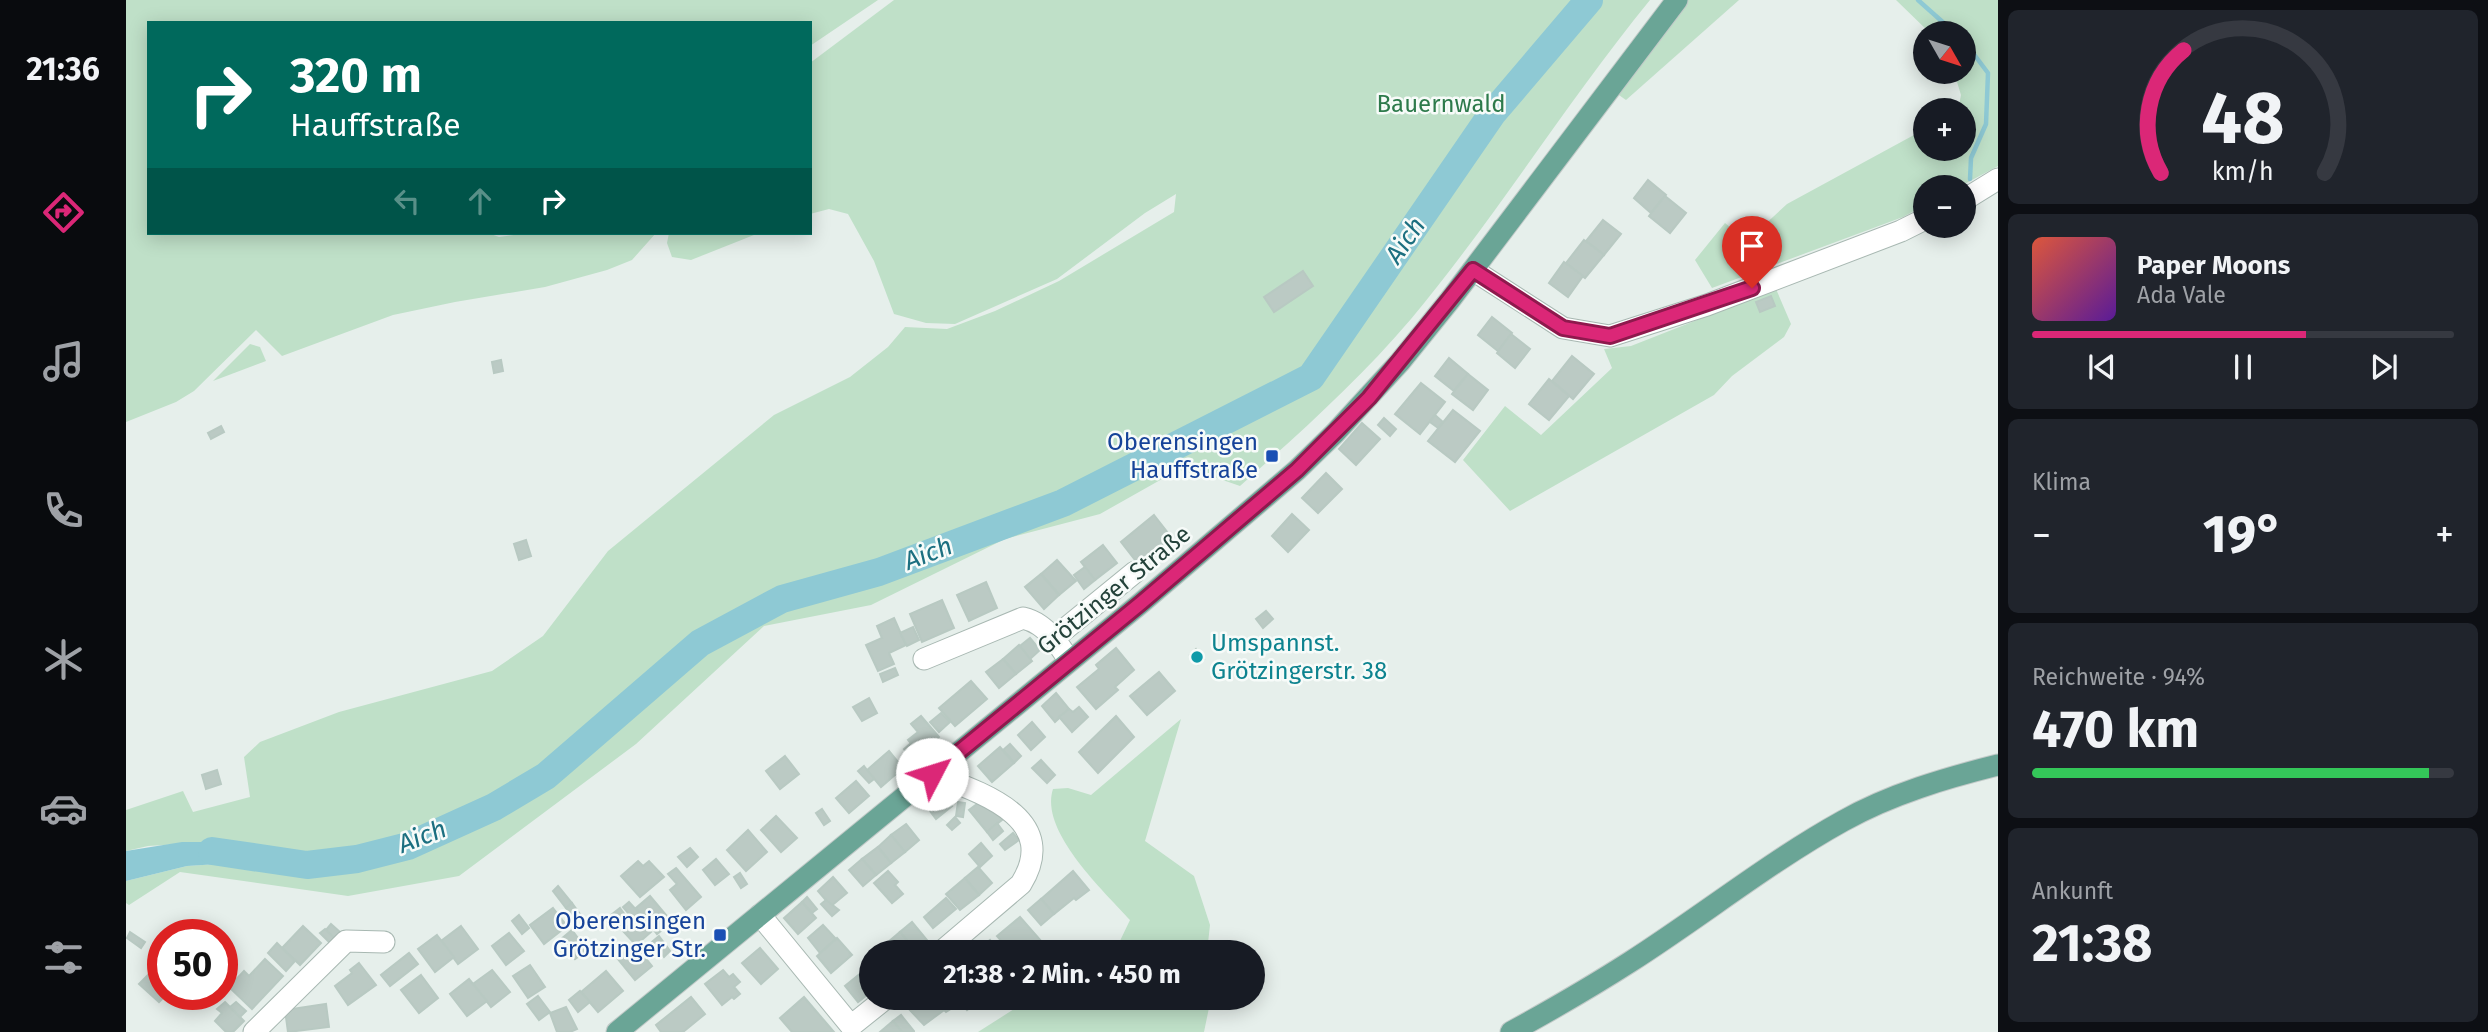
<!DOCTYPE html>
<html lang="de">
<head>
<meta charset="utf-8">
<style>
  :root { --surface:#171b24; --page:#20242c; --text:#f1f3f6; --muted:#9ea1a6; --line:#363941; --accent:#db2777 }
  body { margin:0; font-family:"Fira Sans",sans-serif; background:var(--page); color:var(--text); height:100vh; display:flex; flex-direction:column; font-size:26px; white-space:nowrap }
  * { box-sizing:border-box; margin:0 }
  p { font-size:23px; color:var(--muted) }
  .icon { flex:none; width:38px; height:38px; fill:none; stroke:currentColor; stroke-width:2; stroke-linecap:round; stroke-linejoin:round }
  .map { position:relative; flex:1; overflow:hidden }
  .drawer { display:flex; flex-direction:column; gap:10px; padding:10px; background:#0d0f14; width:490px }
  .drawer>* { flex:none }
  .hud { position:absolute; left:21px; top:21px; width:665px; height:214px; border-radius:0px; box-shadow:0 4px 18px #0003; background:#00695c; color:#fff; overflow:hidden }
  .needle { width:46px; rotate:129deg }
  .tools { position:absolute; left:1787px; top:21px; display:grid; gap:14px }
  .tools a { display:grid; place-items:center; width:63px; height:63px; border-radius:50%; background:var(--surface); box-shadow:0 4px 18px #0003; font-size:35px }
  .speed { position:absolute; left:21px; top:919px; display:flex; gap:14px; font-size:35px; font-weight:700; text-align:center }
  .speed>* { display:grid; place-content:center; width:91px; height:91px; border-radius:50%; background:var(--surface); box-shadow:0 4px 18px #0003; line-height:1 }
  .speed .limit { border:10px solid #d22; background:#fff; color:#111 }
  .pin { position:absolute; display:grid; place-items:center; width:60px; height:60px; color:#fff; margin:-72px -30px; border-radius:50% 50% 50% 0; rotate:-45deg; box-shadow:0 0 7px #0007 }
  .pin .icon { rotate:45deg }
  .me { position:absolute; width:77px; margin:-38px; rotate:50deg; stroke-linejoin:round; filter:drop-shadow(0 0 5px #0008) }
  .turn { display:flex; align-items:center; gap:24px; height:147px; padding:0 28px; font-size:32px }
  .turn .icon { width:91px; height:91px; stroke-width:2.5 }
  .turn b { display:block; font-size:49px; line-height:60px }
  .lanes { display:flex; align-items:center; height:66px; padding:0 28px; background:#0003; justify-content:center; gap:35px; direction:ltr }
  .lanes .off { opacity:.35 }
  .big { font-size:52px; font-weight:700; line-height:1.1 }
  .drawer .widget { flex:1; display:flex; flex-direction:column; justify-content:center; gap:10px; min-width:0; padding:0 24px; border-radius:10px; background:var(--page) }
  .drawer .dial { align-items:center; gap:0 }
  .dial svg { height:182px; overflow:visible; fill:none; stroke:var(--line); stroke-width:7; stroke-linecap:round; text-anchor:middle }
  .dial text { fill:var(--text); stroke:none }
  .song { display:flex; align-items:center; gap:21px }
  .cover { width:84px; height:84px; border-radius:10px; background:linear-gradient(135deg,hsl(10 70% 55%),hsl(270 70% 35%)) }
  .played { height:7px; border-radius:4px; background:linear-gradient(90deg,var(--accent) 65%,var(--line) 65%) }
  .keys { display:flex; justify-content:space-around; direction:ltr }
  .heat { display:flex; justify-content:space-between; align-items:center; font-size:38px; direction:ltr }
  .charge { height:10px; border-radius:5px; background:linear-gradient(90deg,#34c759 94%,var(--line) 0) }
  .trip { position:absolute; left:733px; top:940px; width:406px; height:70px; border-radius:35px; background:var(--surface); box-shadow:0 4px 18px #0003; font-weight:700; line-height:70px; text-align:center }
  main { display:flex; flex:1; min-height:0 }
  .tab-bar { display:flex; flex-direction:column; width:126px; justify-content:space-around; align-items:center; background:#090b0e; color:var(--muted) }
  .tab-bar .icon { width:49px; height:49px }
  .tab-bar .selected { color:var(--accent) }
  .tab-bar b { font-size:32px; color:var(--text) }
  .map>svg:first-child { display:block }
  .green { fill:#bfe0c8 }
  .water { fill:#8ec9d4 }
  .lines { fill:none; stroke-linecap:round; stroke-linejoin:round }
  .stream { stroke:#8ec9d4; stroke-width:4.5 }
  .river { stroke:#8ec9d4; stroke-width:28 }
  .building { fill:#bbcac4; stroke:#b8c9c2; stroke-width:2 }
  .minor-casing { stroke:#a8b8b2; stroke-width:23 }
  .major-casing { stroke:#c2cac8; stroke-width:23 }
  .minor { stroke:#fff; stroke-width:21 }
  .major { stroke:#6aa596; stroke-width:21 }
  .route-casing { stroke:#8e194d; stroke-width:18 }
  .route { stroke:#db2777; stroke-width:12 }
  .transit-dot { fill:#1a4fb4; stroke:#f7fbf9; stroke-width:2.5 }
  .culture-dot { fill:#0f9aa8; stroke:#f7fbf9; stroke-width:2.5 }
  .labels { text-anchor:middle; stroke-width:5; stroke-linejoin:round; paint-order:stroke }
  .park-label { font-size:24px; fill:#2d7a4b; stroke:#f7fbf9 }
  .transit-label { font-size:24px; fill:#164399; stroke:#f7fbf9; text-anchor:end }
  .street-label { font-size:24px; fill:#24423a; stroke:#f7fbf9 }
  .culture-label { font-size:24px; fill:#0d838f; stroke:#f7fbf9; text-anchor:start }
  .water-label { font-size:26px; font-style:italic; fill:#1c6f80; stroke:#f7fbf9 }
</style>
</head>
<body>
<main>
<nav class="tab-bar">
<b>21:36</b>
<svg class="icon selected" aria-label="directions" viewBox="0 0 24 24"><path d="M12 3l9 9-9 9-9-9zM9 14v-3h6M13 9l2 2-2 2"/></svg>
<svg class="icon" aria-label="music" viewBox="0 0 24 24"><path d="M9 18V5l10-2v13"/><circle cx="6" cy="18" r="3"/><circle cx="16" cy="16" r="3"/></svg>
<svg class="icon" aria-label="phone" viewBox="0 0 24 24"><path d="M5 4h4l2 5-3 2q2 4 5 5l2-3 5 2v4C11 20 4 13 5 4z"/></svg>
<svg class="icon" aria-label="climate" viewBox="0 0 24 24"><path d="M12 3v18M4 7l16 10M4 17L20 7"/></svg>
<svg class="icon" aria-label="car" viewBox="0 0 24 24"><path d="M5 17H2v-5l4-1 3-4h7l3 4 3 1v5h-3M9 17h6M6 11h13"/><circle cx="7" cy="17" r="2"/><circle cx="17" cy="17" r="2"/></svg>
<svg class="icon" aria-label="filters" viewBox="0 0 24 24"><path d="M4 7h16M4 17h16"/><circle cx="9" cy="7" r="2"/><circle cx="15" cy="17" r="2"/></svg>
</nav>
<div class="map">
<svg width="1872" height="1032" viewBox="0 0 1872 1032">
  <rect width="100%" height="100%" fill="#e6efeb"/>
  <g class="green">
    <polygon points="0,0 752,0 684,46 684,23 23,23 23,233 362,233 373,237 403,233 530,233 506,260 481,270 419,287 329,302 267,315 156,356 130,330 68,391 50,402 0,422"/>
    <path d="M768 0H1524C1440 103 1370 217 1285 319 1233 380 1174 433 1114 486L1088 477 1052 470 974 514 879 539 745 605 638 626 510 744 333 876 222 896 54 872 3 905 0 903V881L61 866 123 862 124 855 86 842 22 846 0 851V810L57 791 67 812 124 797 118 757 134 742 213 712 366 671 417 636 482 551 648 415 724 377 762 347 779 327 821 329 869 311 933 281 1048 212 1050 194 1019 213 931 279 829 324 800 323 768 314 748 261 722 214 703 209 684 214V63Z"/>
    <polygon points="1561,0 1613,0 1500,100 1490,93"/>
    <polygon points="1770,0 1872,0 1872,166 1833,187 1799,187 1799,205 1777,217 1586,288 1569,260 1599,223 1621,241 1661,204 1799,129 1799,149 1838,149 1838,110 1832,110 1835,95 1828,72 1838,72 1838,33 1804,33"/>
    <polygon points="543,233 633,233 565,260 546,257 541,243"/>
    <polygon points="1650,289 1665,324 1658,337 1606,376 1588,395 1384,511 1337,460 1379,406 1415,435 1486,368 1478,349 1505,346"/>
    <polygon points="124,344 134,347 140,361 87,381"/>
    <path d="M1055 719 1019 841 1068 876 1084 925 1081 952H983L992 945 1004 920C978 891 913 831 927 789L942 788 965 795Z"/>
    <polygon points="926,998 1085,998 1078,1032 852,1032 896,1004 910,1010"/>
  </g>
  <polygon class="water" points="56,842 86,842 124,855 124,862 61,866 0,881 0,851"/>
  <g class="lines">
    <g class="stream">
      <polyline points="1792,0 1829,33"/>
      <polyline points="1838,41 1862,73 1860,124 1845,158 1844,179"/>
    </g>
    <polyline class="river" points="86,851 181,865 231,859 282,846 368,807 420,776 574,643 656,599 753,572 937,503 1185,377 1366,114 1463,0"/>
  </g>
  <g class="building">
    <polygon points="1522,180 1540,195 1525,213 1508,198"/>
    <polygon points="1539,196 1560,213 1544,233 1523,216"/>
    <polygon points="1477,220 1495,234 1478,255 1460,241"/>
    <polygon points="1458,240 1478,255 1459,278 1440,263"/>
    <polygon points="1438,262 1457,276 1442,297 1423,283"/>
    <polygon points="1177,271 1187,286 1148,312 1138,297"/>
    <polygon points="1645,296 1649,306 1634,312 1630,302"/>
    <polygon points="1366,317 1386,333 1372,351 1352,335"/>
    <polygon points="1385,334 1404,349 1389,368 1371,353"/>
    <polygon points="1446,356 1468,374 1447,399 1426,381"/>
    <polygon points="1323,358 1342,374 1328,391 1309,376"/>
    <polygon points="375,360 377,371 368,373 366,362"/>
    <polygon points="1342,374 1362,390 1347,410 1326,394"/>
    <polygon points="1423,379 1443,396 1423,420 1403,404"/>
    <polygon points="1295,383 1319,402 1294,434 1269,414"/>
    <polygon points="1327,410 1354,431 1329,462 1302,441"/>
    <polygon points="1309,415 1317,422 1312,428 1304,422"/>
    <polygon points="1258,418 1270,429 1264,436 1252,425"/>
    <polygon points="1236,423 1254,439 1230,465 1213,449"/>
    <polygon points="95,426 98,432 85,439 82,433"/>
    <polygon points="1200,473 1216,489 1192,513 1176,498"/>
    <polygon points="1166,514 1183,530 1162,552 1146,536"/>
    <polygon points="1028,515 1046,538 1013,565 995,542"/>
    <polygon points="400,540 405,556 393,560 388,544"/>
    <polygon points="977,545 991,563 969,580 955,562"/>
    <polygon points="931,560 950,581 933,595 915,574"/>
    <polygon points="959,567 969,580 958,589 948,575"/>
    <polygon points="915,574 933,595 918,609 899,587"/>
    <polygon points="860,582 871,608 843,621 831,595"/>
    <polygon points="816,600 828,628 796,642 784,614"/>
    <polygon points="1140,611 1147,619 1137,628 1130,619"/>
    <polygon points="768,618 780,645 763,653 768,664 752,671 740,645 756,638 751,626"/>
    <polygon points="787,627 793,640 781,646 774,633"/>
    <polygon points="904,638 914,650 904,659 894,646"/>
    <polygon points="893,645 906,661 890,674 877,659"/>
    <polygon points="990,648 1008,670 989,687 992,690 970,709 951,687 973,669 970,665"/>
    <polygon points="1070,649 1078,659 1072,664 1064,655"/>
    <polygon points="877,659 890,674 873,688 860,672"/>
    <polygon points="769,668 772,675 757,682 754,674"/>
    <polygon points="1033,672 1049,691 1021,715 1004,696"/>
    <polygon points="845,681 861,699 829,726 813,708"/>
    <polygon points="930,693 943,709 929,722 916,706"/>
    <polygon points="743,698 751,713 736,721 727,707"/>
    <polygon points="953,707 962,717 946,732 933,717 943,709 947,712"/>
    <polygon points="815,713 824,722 813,732 804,722"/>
    <polygon points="795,716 813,737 794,754 782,740 792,732 785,724"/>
    <polygon points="990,716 1008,737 972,773 953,752"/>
    <polygon points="906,722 919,737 905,750 892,735"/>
    <polygon points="785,743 794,754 787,759 778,749"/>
    <polygon points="884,744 895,756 888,763 877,750"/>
    <polygon points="874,747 888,763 866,782 852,766"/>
    <polygon points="763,751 777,768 755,787 741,770"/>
    <polygon points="659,756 673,774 654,789 640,771"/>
    <polygon points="915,760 929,775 921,783 906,768"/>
    <polygon points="738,766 748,779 743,783 732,771"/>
    <polygon points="91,770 95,784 80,789 76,775"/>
    <polygon points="730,781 743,796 723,813 710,798"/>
    <polygon points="814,791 826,806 810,819 798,803"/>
    <polygon points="859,798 877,819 861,832 843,810"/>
    <polygon points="832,802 839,803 837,817 830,816"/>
    <polygon points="696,809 704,821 698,825 690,813"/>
    <polygon points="650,816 671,838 655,852 635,830"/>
    <polygon points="829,817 834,823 826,830 821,825"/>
    <polygon points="871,823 877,831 867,840 861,832"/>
    <polygon points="780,824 793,840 779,852 765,835"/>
    <polygon points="622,830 641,852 620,871 601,850"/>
    <polygon points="887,833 893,840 879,850 874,844"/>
    <polygon points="765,835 779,852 765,863 752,847"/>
    <polygon points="855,843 866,856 854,867 843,854"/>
    <polygon points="752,847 765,863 750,875 736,859"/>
    <polygon points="564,848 572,857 561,867 552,857"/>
    <polygon points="590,859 603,874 589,885 577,870"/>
    <polygon points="736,859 750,875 737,886 723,870"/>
    <polygon points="512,861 517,866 523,861 538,877 514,897 495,876"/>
    <polygon points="852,867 866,883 853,895 839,878"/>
    <polygon points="550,868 575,897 560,910 544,890 551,884 542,874"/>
    <polygon points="762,871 772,882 769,885 777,894 766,903 748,883"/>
    <polygon points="947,871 963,890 950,900 948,898 928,914 915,899"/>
    <polygon points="614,873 621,884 615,888 608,877"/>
    <polygon points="707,877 721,893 705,906 692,891"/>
    <polygon points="839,878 853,895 834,910 820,894"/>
    <polygon points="432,886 446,903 440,908 427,891"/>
    <polygon points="524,896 546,922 531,934 510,908"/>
    <polygon points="681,897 691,909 686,913 676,902"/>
    <polygon points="820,898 830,909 807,928 798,917"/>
    <polygon points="915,899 928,914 915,925 902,910"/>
    <polygon points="700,900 713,910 706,916 695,904"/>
    <polygon points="503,902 515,915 509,921 497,907"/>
    <polygon points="676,902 690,918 672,934 658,918"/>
    <polygon points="446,903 454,914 448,919 440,908"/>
    <polygon points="427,908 441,926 418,944 404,925"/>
    <polygon points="494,908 502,919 488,930 480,919"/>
    <polygon points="393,915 403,928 396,934 386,921"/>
    <polygon points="512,917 525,932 510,945 497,931"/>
    <polygon points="894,917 915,941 903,952 885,952 871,936"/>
    <polygon points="786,922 801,940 789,950 774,932"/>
    <polygon points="205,924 214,932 208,938 200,930"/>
    <polygon points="697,925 710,939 694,953 682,938"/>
    <polygon points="177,926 195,943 174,965 156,948"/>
    <polygon points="335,926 352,949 332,964 315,941"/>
    <polygon points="199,929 208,938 204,943 194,933"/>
    <polygon points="446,930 461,950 449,959 434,940"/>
    <polygon points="4,932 19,942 15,948 1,938"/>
    <polygon points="774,932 789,950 787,952 768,952 761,943"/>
    <polygon points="383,933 398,951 380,965 366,946"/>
    <polygon points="311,935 328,957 309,972 292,949"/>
    <polygon points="533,936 544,951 538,957 526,942"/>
    <polygon points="711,938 726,955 705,973 691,956"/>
    <polygon points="864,940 874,952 850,952"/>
    <polygon points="151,943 169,961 160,971 142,953"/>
    <polygon points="506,946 510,952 513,950 526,966 509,980 491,958"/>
    <polygon points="634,948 652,969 635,984 616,963"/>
    <polygon points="283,953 292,964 264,986 255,975"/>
    <polygon points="139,959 157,976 126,1009 103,987 118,971 123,976"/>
    <polygon points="34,963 37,966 37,994 41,994 33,1002 13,984"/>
    <polygon points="233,963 250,985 222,1005 209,986 226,973 224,970"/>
    <polygon points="746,964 746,991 732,1002 719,986"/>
    <polygon points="404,965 419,987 402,998 387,976"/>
    <polygon points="366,970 384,992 365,1007 347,984"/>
    <polygon points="597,970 603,977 607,974 614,982 608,987 614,994 608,999 606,997 596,1005 579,984"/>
    <polygon points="480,971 497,991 472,1012 455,992"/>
    <polygon points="295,975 312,998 293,1013 275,990"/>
    <polygon points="343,979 361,1001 341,1016 324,994"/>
    <polygon points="454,991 464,1002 452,1012 443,1000"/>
    <polygon points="412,996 424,1012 413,1020 401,1004"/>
    <polygon points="565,997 579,1014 557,1032 535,1032 530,1025"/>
    <polygon points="678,997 708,1032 666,1032 654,1018"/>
    <polygon points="793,998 807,998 818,1010 798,1025 782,1008"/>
    <polygon points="817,998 826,1008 820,1012 810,1002"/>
    <polygon points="831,998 856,998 841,1010"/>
    <polygon points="99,1002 118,1021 107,1032 100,1032 89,1021 96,1013 91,1009"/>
    <polygon points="110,1002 120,1011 114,1017 104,1007"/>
    <polygon points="200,1004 203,1027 162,1032 159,1010"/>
    <polygon points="440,1007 451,1029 444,1032 431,1032 424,1013"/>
    <polygon points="775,1015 788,1031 788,1032 776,1032 767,1021"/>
    <polygon points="767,1021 776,1032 754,1032"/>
  </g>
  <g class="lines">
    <defs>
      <g id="minor">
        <polyline points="1838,200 1872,179"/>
        <polyline points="1347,270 1437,328 1484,336 1581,305 1775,231 1799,219"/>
        <path d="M798 659 897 618C910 621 918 628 928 638"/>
        <polyline points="943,660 928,638 1009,572"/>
        <path d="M806 774C853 792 936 817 895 884L815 952"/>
        <polyline points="634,915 725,1026 760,998"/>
        <polyline points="128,1032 220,941 258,942"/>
      </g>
      <g id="major">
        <polyline points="491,1032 1015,603 1171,470 1209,433 1274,362 1324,300 1551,0"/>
        <path d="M1385 1032C1425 1010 1465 987 1504 962 1576 916 1643 862 1717 821 1765 794 1820 778 1872 765"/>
      </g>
    </defs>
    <use href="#minor" class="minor-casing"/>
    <use href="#major" class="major-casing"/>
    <use href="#minor" class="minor"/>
    <use href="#major" class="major"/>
  </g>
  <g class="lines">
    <defs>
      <polyline id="route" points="806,774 1015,603 1171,470 1243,398 1347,270 1437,328 1484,336 1626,288"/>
    </defs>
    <use href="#route" class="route-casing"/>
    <use href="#route" class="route"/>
  </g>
  <g class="transit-dot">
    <rect x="1139" y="449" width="14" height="14" rx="3.5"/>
    <rect x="587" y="928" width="14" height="14" rx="3.5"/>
  </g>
  <circle class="culture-dot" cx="1071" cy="657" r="7"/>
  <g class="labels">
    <g class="park-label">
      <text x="1315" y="112">Bauernwald</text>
    </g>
    <g class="transit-label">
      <text x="1132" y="450">Oberensingen<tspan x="1132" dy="28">Hauffstraße</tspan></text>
      <text x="580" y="929">Oberensingen<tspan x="580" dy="28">Grötzinger Str.</tspan></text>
    </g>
    <g class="street-label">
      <text transform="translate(988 590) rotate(-39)" y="8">Grötzinger Straße</text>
    </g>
    <g class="culture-label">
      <text x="1085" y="651">Umspannst.<tspan x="1085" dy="28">Grötzingerstr. 38</tspan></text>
    </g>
    <g class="water-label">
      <text transform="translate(1279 240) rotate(-55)" y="9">Aich</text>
      <text transform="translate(802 553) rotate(-21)" y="9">Aich</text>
      <text transform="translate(296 836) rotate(-21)" y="9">Aich</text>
    </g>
  </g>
</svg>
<div class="tools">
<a><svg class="needle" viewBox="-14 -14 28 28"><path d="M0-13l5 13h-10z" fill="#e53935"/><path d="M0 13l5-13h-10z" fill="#9ea1a6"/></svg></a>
<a>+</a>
<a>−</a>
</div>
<div class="speed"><div class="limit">50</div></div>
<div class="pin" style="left:1626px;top:288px;background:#d93025"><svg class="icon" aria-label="arrive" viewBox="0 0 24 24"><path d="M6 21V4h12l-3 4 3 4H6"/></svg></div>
<svg class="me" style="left:806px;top:774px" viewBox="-20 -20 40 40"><circle r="19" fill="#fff"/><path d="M0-13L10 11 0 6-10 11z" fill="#db2777"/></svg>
<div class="trip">21:38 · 2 Min. · 450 m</div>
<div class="hud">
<div class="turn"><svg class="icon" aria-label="right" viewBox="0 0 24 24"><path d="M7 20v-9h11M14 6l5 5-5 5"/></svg><div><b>320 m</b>Hauffstraße</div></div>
<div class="lanes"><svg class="icon off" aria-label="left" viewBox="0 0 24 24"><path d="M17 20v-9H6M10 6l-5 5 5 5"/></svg><svg class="icon off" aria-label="ahead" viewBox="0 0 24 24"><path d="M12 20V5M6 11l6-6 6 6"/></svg><svg class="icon" aria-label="right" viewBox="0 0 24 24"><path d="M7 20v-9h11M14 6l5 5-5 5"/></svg></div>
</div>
</div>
<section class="drawer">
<div class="widget dial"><svg viewBox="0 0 100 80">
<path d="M14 69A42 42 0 1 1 86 69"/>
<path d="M14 69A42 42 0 0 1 24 15" stroke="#db2777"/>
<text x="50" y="56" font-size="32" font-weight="700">48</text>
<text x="50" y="72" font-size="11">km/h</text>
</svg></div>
<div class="widget">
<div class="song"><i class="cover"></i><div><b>Paper Moons</b><p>Ada Vale</p></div></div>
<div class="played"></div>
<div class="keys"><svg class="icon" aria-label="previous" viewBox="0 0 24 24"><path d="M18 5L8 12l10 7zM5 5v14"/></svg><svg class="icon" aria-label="pause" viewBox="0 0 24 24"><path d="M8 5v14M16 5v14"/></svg><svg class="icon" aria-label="next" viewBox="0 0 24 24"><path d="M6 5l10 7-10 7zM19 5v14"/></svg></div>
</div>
<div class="widget"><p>Klima</p>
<div class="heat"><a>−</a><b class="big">19°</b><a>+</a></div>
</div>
<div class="widget"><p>Reichweite · 94%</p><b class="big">470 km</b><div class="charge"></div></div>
<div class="widget"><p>Ankunft</p><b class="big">21:38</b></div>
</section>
</main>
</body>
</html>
